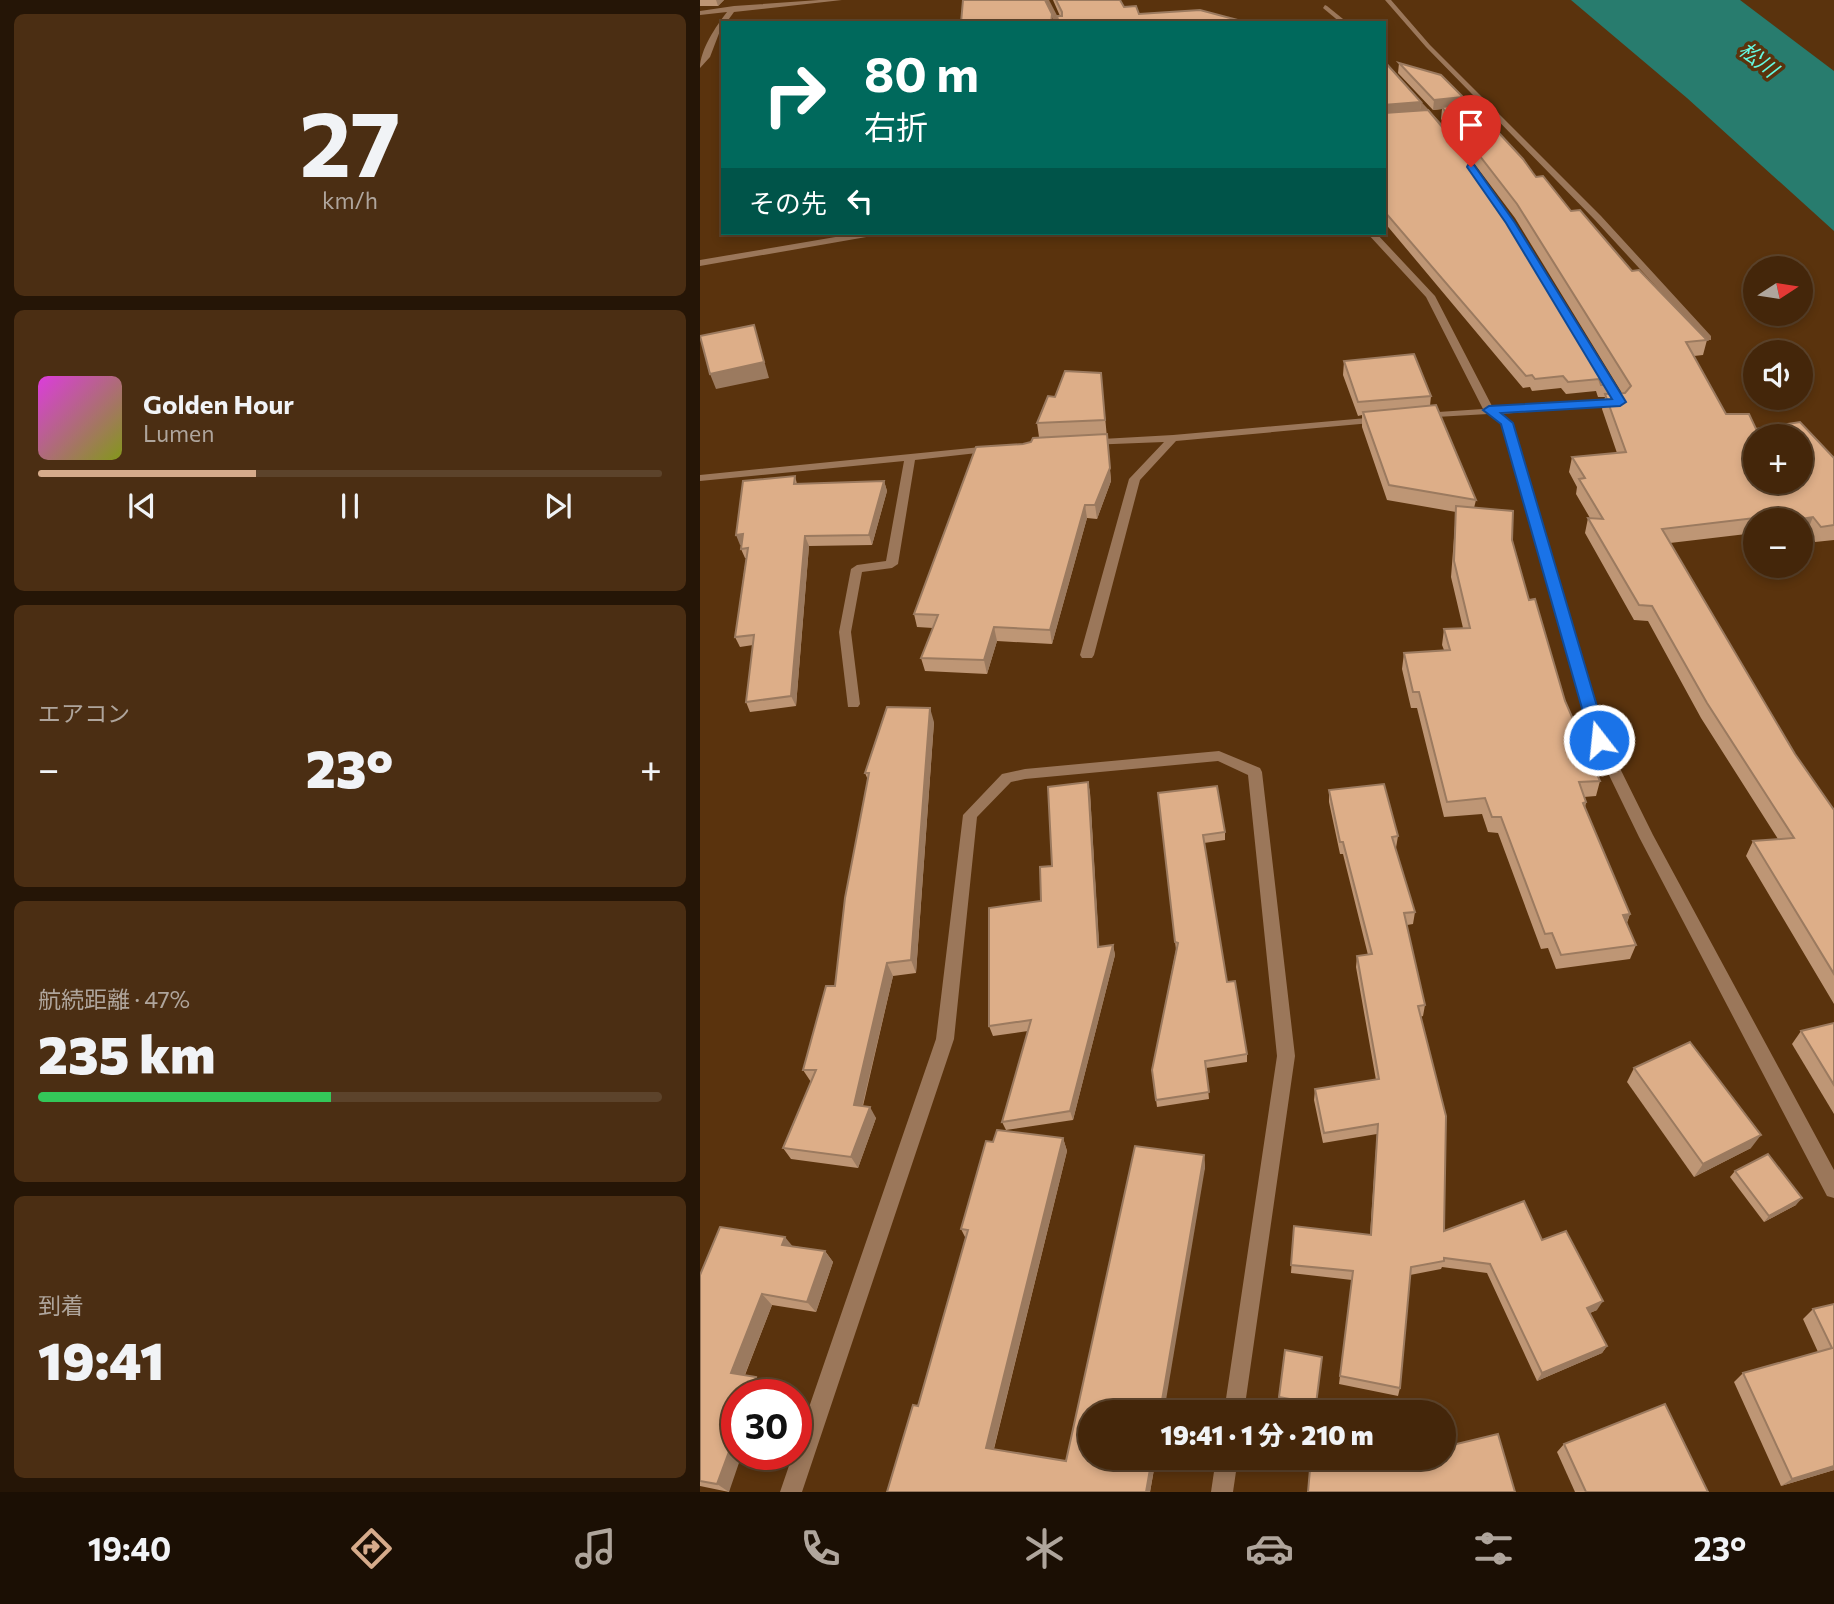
<!DOCTYPE html>
<html lang="ja">
<head>
<meta charset="utf-8">
<style>
  :root { --surface:#44260a; --page:#4b2e13; --text:#f1f3f6; --muted:#afa59c; --line:#5c432b; --accent:#d6ab8b }
  body { margin:0; font-family:Commissioner,"Noto Sans JP",sans-serif; background:var(--page); color:var(--text); height:100vh; display:flex; flex-direction:column; font-size:26px; white-space:nowrap }
  * { box-sizing:border-box; margin:0 }
  p { font-size:23px; color:var(--muted) }
  .icon { flex:none; width:38px; height:38px; fill:none; stroke:currentColor; stroke-width:2; stroke-linecap:round; stroke-linejoin:round }
  .map { position:relative; flex:1; overflow:hidden }
  .panel { display:flex; flex-direction:column; gap:14px; padding:14px; background:#251506; width:700px }
  .panel>* { flex:none }
  .hud { position:absolute; left:21px; top:21px; width:665px; height:214px; border-radius:0px; box-shadow:0 4px 10px #0003,0 0 0 2px var(--line); background:#00695c; color:#fff; overflow:hidden }
  .needle { width:46px; rotate:78deg }
  .buttons { position:absolute; left:1043px; top:256px; display:grid; gap:14px }
  .buttons a { display:grid; place-items:center; width:70px; height:70px; border-radius:50%; background:var(--surface); box-shadow:0 4px 10px #0003,0 0 0 2px var(--line); font-size:35px }
  .speed { position:absolute; left:21px; top:1379px; display:flex; gap:14px; font-size:35px; font-weight:700; text-align:center }
  .speed>* { display:grid; place-content:center; width:91px; height:91px; border-radius:50%; background:var(--surface); box-shadow:0 4px 10px #0003,0 0 0 2px var(--line); line-height:1 }
  .speed .limit { border:10px solid #d22; background:#fff; color:#111 }
  .pin { position:absolute; display:grid; place-items:center; width:60px; height:60px; color:#fff; margin:-72px -30px; border-radius:50% 50% 50% 0; rotate:-45deg; box-shadow:0 0 7px #0007 }
  .pin .icon { rotate:45deg }
  .me { position:absolute; width:77px; margin:-38px; rotate:344deg; stroke-linejoin:round; filter:drop-shadow(0 0 5px #0008) }
  .turn { display:flex; align-items:center; gap:24px; height:147px; padding:0 28px; font-size:32px }
  .turn .icon { width:91px; height:91px; stroke-width:2.5 }
  .turn b { display:block; font-size:49px; line-height:60px }
  .then { display:flex; align-items:center; height:66px; padding:0 28px; background:#0003; gap:14px; font-size:26px }
  .big { font-size:52px; font-weight:800; line-height:1.1 }
  .panel .card { flex:1; display:flex; flex-direction:column; justify-content:center; gap:10px; min-width:0; padding:0 24px; border-radius:10px; background:var(--page) }
  .panel .dial { align-items:center; gap:0 }
  .dial b { font-size:91px; line-height:1 }
  .song { display:flex; align-items:center; gap:21px }
  .cover { width:84px; height:84px; border-radius:10px; background:linear-gradient(135deg,hsl(300 70% 55%),hsl(70 70% 35%)) }
  .played { height:7px; border-radius:4px; background:linear-gradient(90deg,var(--accent) 35%,var(--line) 35%) }
  .keys { display:flex; justify-content:space-around; direction:ltr }
  .heat { display:flex; justify-content:space-between; align-items:center; font-size:38px; direction:ltr }
  .charge { height:10px; border-radius:5px; background:linear-gradient(90deg,#34c759 47%,var(--line) 0) }
  .trip { position:absolute; left:378px; top:1400px; width:378px; height:70px; border-radius:35px; background:var(--surface); box-shadow:0 4px 10px #0003,0 0 0 2px var(--line); font-weight:800; line-height:70px; text-align:center }
  .dock { display:flex; height:112px; justify-content:space-around; align-items:center; background:#1b0f04; color:var(--muted) }
  .dock .icon { width:49px; height:49px }
  .dock .on { color:var(--accent) }
  .dock b { font-size:32px; color:var(--text) }
  main { display:flex; flex:1; min-height:0 }
  .map>svg:first-child { display:block }
  .water { fill:#287c6e }
  .lines { fill:none; stroke-linecap:round; stroke-linejoin:round }
  .minor { fill:#9b775a; fill-rule:evenodd }
  .wall { fill:#be9675 }
  .shaded-wall { fill:#9b7a5f }
  .building { fill:#ddae88; stroke:#9b7a5f; stroke-width:2; fill-rule:evenodd }
  .route { fill:#1a73e8; stroke:#114b97; stroke-width:2 }
  .labels { text-anchor:middle; stroke-width:7; stroke-linejoin:round; paint-order:stroke }
  .far-water-label { font-size:21px; font-style:italic; fill:#65fbe2; stroke:#5a330d }
</style>
</head>
<body>
<main>
<section class="panel">
<div class="card dial"><b>27</b><p>km/h</p></div>
<div class="card">
<div class="song"><i class="cover"></i><div><b>Golden Hour</b><p>Lumen</p></div></div>
<div class="played"></div>
<div class="keys"><svg class="icon" aria-label="previous" viewBox="0 0 24 24"><path d="M18 5L8 12l10 7zM5 5v14"/></svg><svg class="icon" aria-label="pause" viewBox="0 0 24 24"><path d="M8 5v14M16 5v14"/></svg><svg class="icon" aria-label="next" viewBox="0 0 24 24"><path d="M6 5l10 7-10 7zM19 5v14"/></svg></div>
</div>
<div class="card"><p>エアコン</p>
<div class="heat"><a>−</a><b class="big">23°</b><a>+</a></div>
</div>
<div class="card"><p>航続距離 · 47%</p><b class="big">235 km</b><div class="charge"></div></div>
<div class="card"><p>到着</p><b class="big">19:41</b></div>
</section>
<div class="map">
<svg width="1134" height="1492" viewBox="0 0 1134 1492">
  <rect width="100%" height="100%" fill="#5a330d"/>
  <polygon class="water" points="871,0 1040,0 1134,71 1134,231 987,98"/>
  <g class="lines">
    <g class="minor">
      <path d="M119 0H142L34 12 26 23H23L10 57 0 68C0 50 16 26 27 12L0 15V11L34 6Z"/>
      <polygon points="343,0 349,0 361,23 355,23"/>
      <polygon points="685,0 691,0 730,45 901,216 1011,336 1011,340 1005,340 895,220 726,47"/>
      <polygon points="625,5 627,6 648,23 641,23 623,8"/>
      <polygon points="684,62 741,123 741,127 735,127 684,68"/>
      <polygon points="159,233 176,233 172,236 0,266 0,260"/>
      <polygon points="667,233 676,233 735,296 793,408 913,399 896,373 901,370 905,371 925,402 920,405 801,414 812,423 906,740 953,835 1134,1170 1134,1198 1127,1196 939,837 892,740 802,424 788,414 719,418 718,416 723,413 783,409 726,297"/>
      <polygon points="678,417 682,418 682,422 476,441 440,480 394,655 392,658 382,658 380,655 429,479 464,442 388,445 384,444 384,440 473,435"/>
      <polygon points="291,446 296,449 295,451 215,460 198,564 192,568 162,572 151,632 160,704 158,707 148,707 139,632 151,569 157,565 186,561 204,461 0,481 0,475"/>
      <polygon points="519,751 560,768 562,772 595,1056 544,1412 524,1412 577,1056 548,775 518,761 325,779 311,782 277,817 254,1039 102,1492 80,1492 93,1454 96,1454 96,1445 236,1039 263,815 302,774 325,769"/>
      <polygon points="516,1458 538,1458 533,1492 511,1492"/>
    </g>
  </g>
  <g class="wall">
    <polygon points="0,0 24,0 18,6 0,6"/>
    <polygon points="353,0 420,0 424,7 439,14 549,23 358,23 357,16 360,16"/>
    <polygon points="684,61 721,102 720,111 911,385 909,394 922,393 815,218 741,119 742,109 733,110 698,73 699,63 762,105 932,271 1007,340 1003,355 994,356 1026,414 1056,429 1134,458 1134,540 1115,542 1107,532 1101,520 1055,520 1055,533 970,543 1095,754 1134,810 1134,1004 1046,856 1053,841 1078,839 1001,718 948,621 934,620 885,533 888,518 890,518 876,494 877,487 869,472 872,457 917,453 902,409 905,397 898,397 896,391 866,394 861,388 832,391 830,387 823,388 684,222"/>
    <polygon points="644,361 731,396 730,406 776,500 774,508 812,540 829,600 865,701 900,781 896,796 884,797 886,802 885,808 930,914 927,923 936,945 930,959 856,969 848,948 841,949 798,833 788,832 782,814 744,817 717,708 711,708 702,669 704,653 744,650 742,645 744,629 763,628 751,577 756,512 687,500 662,427 662,415 658,416 643,375"/>
    <polygon points="401,373 411,481 397,519 387,518 352,644 297,641 287,674 225,671 221,658 233,628 217,627 214,614 331,442 339,437 337,423 355,397"/>
    <polygon points="95,476 97,484 184,481 187,491 172,545 109,546 96,706 50,712 46,702 53,645 40,647 35,637 46,558 45,558 41,549 41,545 40,545"/>
    <polygon points="234,722 216,973 193,976 163,1106 176,1118 158,1168 91,1159 83,1148 111,1082 103,1070 135,986 168,780 165,773"/>
    <polygon points="388,782 390,793 399,947 413,945 415,955 373,1120 306,1130 302,1122 328,1031 293,1036 289,1026 341,901 352,866"/>
    <polygon points="629,790 698,836 696,848 695,848 715,912 713,924 707,925 725,1005 723,1016 720,1017 744,1231 842,1240 897,1310 890,1313 907,1346 902,1353 837,1381 787,1273 742,1267 741,1269 710,1275 700,1388 698,1396 639,1384 652,1280 591,1273 594,1226 670,1235 677,1134 623,1143 614,1100 615,1089 676,1080 656,967 657,956 668,955 643,854 640,854 629,802"/>
    <polygon points="458,793 525,832 525,840 504,843 527,982 547,1054 547,1062 506,1068 509,1099 457,1107 452,1070 476,950"/>
    <polygon points="1134,1023 1134,1114 1092,1044 1101,1031"/>
    <polygon points="934,1068 1051,1148 994,1177 927,1082"/>
    <polygon points="363,1138 367,1151 294,1449 366,1461 504,1155 505,1168 390,1458 456,1458 450,1492 187,1492 218,1406 266,1239 261,1229 293,1142"/>
    <polygon points="1035,1171 1096,1205 1064,1222 1030,1177"/>
    <polygon points="93,1246 125,1251 133,1262 116,1312 72,1305 45,1375 56,1377 67,1386 64,1395 37,1395 29,1492 0,1486 0,1275"/>
    <polygon points="1134,1304 1134,1470 1081,1486 1034,1382 1043,1373 1118,1352 1103,1319 1113,1309"/>
    <polygon points="622,1357 615,1409 579,1402 579,1397"/>
    <polygon points="864,1444 1008,1492 875,1492 857,1452"/>
  </g>
  <g class="shaded-wall">
    <polygon points="16,0 24,0 18,6"/>
    <polygon points="763,97 762,108 742,107 742,109 733,110 734,100"/>
    <polygon points="721,102 720,112 684,115 684,105"/>
    <polygon points="54,325 69,378 16,389 10,374"/>
    <polygon points="407,434 411,481 397,519 395,505"/>
    <polygon points="184,481 187,491 172,545 169,535"/>
    <polygon points="385,505 387,518 352,644 350,630"/>
    <polygon points="1113,517 1107,532 1101,533 1101,520 1094,520"/>
    <polygon points="43,534 47,544 40,545 36,535"/>
    <polygon points="105,536 109,546 96,706 91,696"/>
    <polygon points="294,627 297,641 287,674 284,660"/>
    <polygon points="230,708 234,722 216,973 211,960"/>
    <polygon points="388,782 390,793 400,957 398,947"/>
    <polygon points="930,914 924,929 923,915"/>
    <polygon points="413,945 415,955 373,1120 370,1111"/>
    <polygon points="187,963 193,976 160,1116 154,1105"/>
    <polygon points="170,1107 176,1118 158,1168 151,1157"/>
    <polygon points="1061,1135 1051,1148 994,1177 1003,1164"/>
    <polygon points="363,1138 367,1151 292,1456 286,1448"/>
    <polygon points="504,1155 505,1168 464,1412 460,1412"/>
    <polygon points="1102,1198 1096,1205 1064,1222 1069,1216"/>
    <polygon points="85,1237 94,1248 82,1245"/>
    <polygon points="125,1251 133,1262 116,1312 107,1302"/>
    <polygon points="62,1294 72,1305 42,1382 31,1373"/>
    <polygon points="903,1301 897,1310 882,1316 887,1308"/>
    <polygon points="907,1346 902,1353 837,1381 842,1373"/>
    <polygon points="56,1377 67,1386 64,1395 50,1395"/>
    <polygon points="37,1430 37,1454 42,1454 29,1492 17,1484"/>
    <polygon points="452,1458 456,1458 450,1492 446,1492"/>
    <polygon points="1134,1466 1134,1470 1081,1486 1092,1479"/>
  </g>
  <g class="building">
    <polygon points="263,0 345,0 352,14 351,23 261,23"/>
    <polygon points="356,0 420,0 424,7 436,6 439,14 500,10 549,23 359,23 357,16 362,16 362,12"/>
    <polygon points="684,61 721,102 684,105 684,106"/>
    <polygon points="699,63 741,75 763,97 734,100"/>
    <path d="M772 104 823 159 833 173 836 177 843 176 871 211 880 210 932 271 939 270 1007 340 986 342 1026 414H1049L1056 429 1100 422 1134 458V525L1121 527 1113 517 1094 520H1085L1081 515 962 529 1095 754 1134 810V974L1053 841 1094 838 1007 703 952 606 939 605 888 518 903 519 879 479 885 478 872 457 926 452 905 394 925 393 931 386 817 204 742 107ZM1055 436H1101V481H1055Z"/>
    <polygon points="728,110 754,141 827,244 911,385 901,385 899,379 868,382 863,376 835,379 832,375 826,376 684,211 684,113"/>
    <polygon points="54,325 64,362 10,374 0,336"/>
    <polygon points="714,354 731,396 658,402 644,361"/>
    <polygon points="365,371 401,373 405,420 337,423 348,396 355,397"/>
    <polygon points="736,405 776,500 689,485 663,412"/>
    <polygon points="407,434 410,468 395,505 385,505 350,630 294,627 284,660 221,658 238,615 214,614 276,447 323,444 331,442 333,438"/>
    <polygon points="95,476 94,484 184,481 169,535 105,536 91,696 46,702 54,635 35,637 48,548 41,549 43,534 36,535 43,481"/>
    <polygon points="756,506 813,511 812,540 829,600 835,599 865,701 900,781 879,782 886,802 883,803 930,914 923,915 936,945 861,955 852,933 845,934 801,817 792,817 785,798 747,802 719,692 713,692 704,653 750,650 744,629 770,628 754,561"/>
    <polygon points="187,707 230,708 211,960 187,963 154,1105 170,1107 151,1157 83,1148 116,1070 103,1070 126,986 135,986 145,898 169,773 165,773"/>
    <polygon points="388,782 398,947 413,945 370,1111 302,1122 331,1020 289,1026 289,908 341,901 340,867 352,866 348,787"/>
    <polygon points="684,784 698,836 692,837 715,912 704,913 725,1005 718,1006 746,1116 744,1231 824,1201 842,1240 866,1231 903,1301 887,1308 907,1346 842,1373 790,1264 744,1258 744,1261 711,1267 700,1388 640,1376 653,1271 591,1265 594,1226 671,1235 678,1124 624,1133 615,1089 679,1079 657,956 672,954 643,842 640,842 629,790"/>
    <polygon points="517,786 525,832 503,835 527,982 535,981 547,1054 505,1061 509,1092 456,1100 452,1070 478,943 475,942 458,793"/>
    <polygon points="1134,1023 1134,1085 1101,1031"/>
    <polygon points="990,1042 1061,1135 1003,1164 934,1068"/>
    <polygon points="297,1130 363,1138 286,1448 366,1461 435,1146 504,1155 460,1412 390,1412 390,1458 452,1458 446,1492 187,1492 213,1405 218,1406 268,1230 261,1229 286,1141 293,1142"/>
    <polygon points="1068,1154 1102,1198 1069,1216 1035,1171"/>
    <polygon points="20,1227 85,1237 82,1245 125,1251 107,1302 62,1294 31,1373 56,1377 50,1395 37,1395 37,1430 17,1484 0,1481 0,1275"/>
    <polygon points="1134,1304 1134,1466 1092,1479 1043,1373 1132,1348 1113,1309"/>
    <polygon points="585,1350 622,1357 616,1404 579,1397"/>
    <polygon points="965,1404 1008,1492 886,1492 864,1444"/>
    <polygon points="798,1434 815,1492 608,1492 611,1458 662,1466 698,1458 744,1458 744,1447"/>
  </g>
  <polygon class="route" points="768,165 774,165 815,223 926,402 920,406 801,413 813,423 907,740 899,746 891,740 801,424 783,410 789,406 912,399 806,223 767,167"/>
  <g class="labels">
    <g class="far-water-label">
      <text transform="translate(1058 60) rotate(38)" y="7">松川</text>
    </g>
  </g>
</svg>
<div class="buttons">
<a><svg class="needle" viewBox="-14 -14 28 28"><path d="M0-13l5 13h-10z" fill="#e53935"/><path d="M0 13l5-13h-10z" fill="#afa59c"/></svg></a>
<a><svg class="icon" aria-label="sound" viewBox="0 0 24 24"><path d="M4 9h4l5-4v14l-5-4H4zM17 9q2 3 0 6"/></svg></a>
<a>+</a>
<a>−</a>
</div>
<div class="speed"><div class="limit">30</div></div>
<div class="pin" style="left:771px;top:167px;background:#d93025"><svg class="icon" aria-label="arrive" viewBox="0 0 24 24"><path d="M6 21V4h12l-3 4 3 4H6"/></svg></div>
<svg class="me" style="left:899px;top:740px" viewBox="-20 -20 40 40"><circle r="17" fill="#1a73e8" stroke="#fff" stroke-width="3"/><path d="M0-11L8 9 0 5-8 9z" fill="#fff"/></svg>
<div class="trip">19:41 · 1 分 · 210 m</div>
<div class="hud">
<div class="turn"><svg class="icon" aria-label="right" viewBox="0 0 24 24"><path d="M7 20v-9h11M14 6l5 5-5 5"/></svg><div><b>80 m</b>右折</div></div>
<div class="then">その先<svg class="icon" aria-label="left" viewBox="0 0 24 24"><path d="M17 20v-9H6M10 6l-5 5 5 5"/></svg></div>
</div>
</div>
</main>
<nav class="dock">
<b>19:40</b>
<svg class="icon on" aria-label="directions" viewBox="0 0 24 24"><path d="M12 3l9 9-9 9-9-9zM9 14v-3h6M13 9l2 2-2 2"/></svg>
<svg class="icon" aria-label="music" viewBox="0 0 24 24"><path d="M9 18V5l10-2v13"/><circle cx="6" cy="18" r="3"/><circle cx="16" cy="16" r="3"/></svg>
<svg class="icon" aria-label="phone" viewBox="0 0 24 24"><path d="M5 4h4l2 5-3 2q2 4 5 5l2-3 5 2v4C11 20 4 13 5 4z"/></svg>
<svg class="icon" aria-label="climate" viewBox="0 0 24 24"><path d="M12 3v18M4 7l16 10M4 17L20 7"/></svg>
<svg class="icon" aria-label="car" viewBox="0 0 24 24"><path d="M5 17H2v-5l4-1 3-4h7l3 4 3 1v5h-3M9 17h6M6 11h13"/><circle cx="7" cy="17" r="2"/><circle cx="17" cy="17" r="2"/></svg>
<svg class="icon" aria-label="filters" viewBox="0 0 24 24"><path d="M4 7h16M4 17h16"/><circle cx="9" cy="7" r="2"/><circle cx="15" cy="17" r="2"/></svg>
<b>23°</b>
</nav>
</body>
</html>
